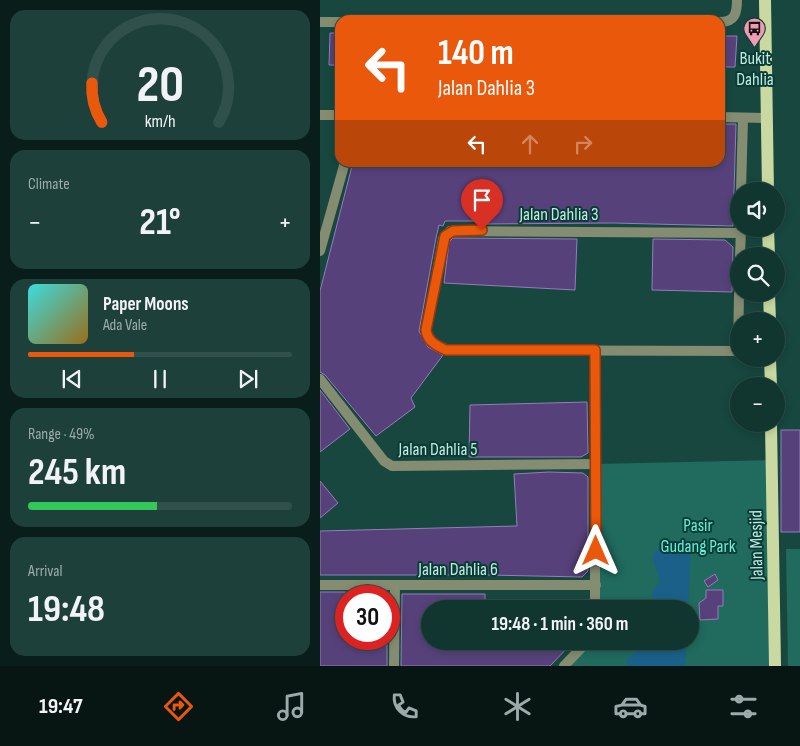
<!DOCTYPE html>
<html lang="en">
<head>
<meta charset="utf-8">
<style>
  :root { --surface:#11352f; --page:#1e403b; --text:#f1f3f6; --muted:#9cabaa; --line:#30504b; --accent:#ea580c }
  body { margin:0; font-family:"Sofia Sans Condensed",sans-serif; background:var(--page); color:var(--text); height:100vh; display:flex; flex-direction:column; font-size:19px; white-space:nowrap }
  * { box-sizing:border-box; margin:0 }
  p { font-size:16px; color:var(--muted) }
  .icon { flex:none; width:28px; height:28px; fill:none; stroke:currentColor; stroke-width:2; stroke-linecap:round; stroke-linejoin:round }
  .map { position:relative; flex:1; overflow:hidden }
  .details { display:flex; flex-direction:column; gap:10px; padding:10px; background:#091d1a; width:320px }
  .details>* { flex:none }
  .banner { position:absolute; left:15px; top:15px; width:390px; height:152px; border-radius:15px; box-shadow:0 2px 8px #0003,0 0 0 1px var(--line); background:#ea580c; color:#fff; overflow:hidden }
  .tools { position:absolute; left:410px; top:182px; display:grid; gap:10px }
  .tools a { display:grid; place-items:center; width:55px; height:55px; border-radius:50%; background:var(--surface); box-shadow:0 2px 8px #0003,0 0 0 1px var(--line); font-size:25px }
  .speed { position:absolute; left:15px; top:585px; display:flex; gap:10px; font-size:25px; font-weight:700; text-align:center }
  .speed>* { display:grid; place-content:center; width:65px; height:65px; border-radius:50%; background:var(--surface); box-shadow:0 2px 8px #0003,0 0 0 1px var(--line); line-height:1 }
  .speed .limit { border:8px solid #d22; background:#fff; color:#111 }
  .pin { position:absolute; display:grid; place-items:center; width:42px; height:42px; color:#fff; margin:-51px -21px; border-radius:50% 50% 50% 0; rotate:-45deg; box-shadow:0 0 5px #0007 }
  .pin .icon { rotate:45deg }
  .me { position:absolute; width:55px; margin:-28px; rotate:0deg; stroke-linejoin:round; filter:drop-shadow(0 0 4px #0008) }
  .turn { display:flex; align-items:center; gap:18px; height:105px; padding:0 20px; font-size:22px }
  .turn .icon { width:65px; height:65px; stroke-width:2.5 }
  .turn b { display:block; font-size:35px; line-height:42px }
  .lanes { display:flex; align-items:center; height:48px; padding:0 20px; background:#0003; justify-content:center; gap:25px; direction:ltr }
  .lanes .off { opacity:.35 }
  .big { font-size:38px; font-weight:700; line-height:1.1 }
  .details .widget { flex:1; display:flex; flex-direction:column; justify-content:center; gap:8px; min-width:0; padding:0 18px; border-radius:15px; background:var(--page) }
  .details .dial { align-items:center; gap:0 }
  .dial svg { height:130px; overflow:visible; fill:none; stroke:var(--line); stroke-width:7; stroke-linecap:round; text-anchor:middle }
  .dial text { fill:var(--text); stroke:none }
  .song { display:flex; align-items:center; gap:15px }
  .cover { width:60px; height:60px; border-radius:8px; background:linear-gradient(135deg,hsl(180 70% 55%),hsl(40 70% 35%)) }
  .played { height:5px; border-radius:2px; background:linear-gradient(90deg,var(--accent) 40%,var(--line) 40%) }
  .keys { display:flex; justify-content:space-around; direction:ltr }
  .heat { display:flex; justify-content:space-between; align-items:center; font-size:28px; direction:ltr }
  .charge { height:8px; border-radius:4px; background:linear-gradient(90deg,#34c759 49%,var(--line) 0) }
  .trip { position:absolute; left:101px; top:600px; width:278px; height:50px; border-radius:25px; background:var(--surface); box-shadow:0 2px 8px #0003,0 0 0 1px var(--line); font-weight:700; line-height:50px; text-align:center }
  .tab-bar { display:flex; height:80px; justify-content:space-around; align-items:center; background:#071513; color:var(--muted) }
  .tab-bar .icon { width:35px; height:35px }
  .tab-bar .on { color:var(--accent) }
  .tab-bar b { font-size:22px; color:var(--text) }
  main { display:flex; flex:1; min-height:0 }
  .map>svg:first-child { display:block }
  .green { fill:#206a5e }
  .water { fill:#1b6089 }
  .building { fill:#57417a; stroke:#937eb8 }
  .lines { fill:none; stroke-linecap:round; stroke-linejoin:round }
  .minor { stroke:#848c71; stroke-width:10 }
  .major { stroke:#c9d9a1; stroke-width:12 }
  .route-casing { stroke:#983908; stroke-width:12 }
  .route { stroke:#ea580c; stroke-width:9 }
  .labels { text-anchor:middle; stroke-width:4; stroke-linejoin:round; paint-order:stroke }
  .poi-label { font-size:18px; fill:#c0e9e0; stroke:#093c35 }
  .street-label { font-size:18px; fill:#c0e9e0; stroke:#093c35 }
  .park-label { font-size:18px; fill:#67f0d9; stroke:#093c35 }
</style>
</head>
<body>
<main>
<section class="details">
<div class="widget dial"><svg viewBox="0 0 100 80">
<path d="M14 69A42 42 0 1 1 86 69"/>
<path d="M14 69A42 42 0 0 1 8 45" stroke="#ea580c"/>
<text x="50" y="56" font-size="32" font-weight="700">20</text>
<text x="50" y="72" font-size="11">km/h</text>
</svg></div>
<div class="widget"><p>Climate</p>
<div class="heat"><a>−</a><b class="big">21°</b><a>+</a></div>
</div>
<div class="widget">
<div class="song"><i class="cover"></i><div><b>Paper Moons</b><p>Ada Vale</p></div></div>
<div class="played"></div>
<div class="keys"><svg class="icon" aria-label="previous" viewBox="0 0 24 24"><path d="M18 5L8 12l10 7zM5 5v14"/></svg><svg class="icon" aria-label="pause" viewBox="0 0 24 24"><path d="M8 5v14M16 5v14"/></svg><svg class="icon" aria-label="next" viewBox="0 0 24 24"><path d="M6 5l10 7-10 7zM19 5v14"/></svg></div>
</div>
<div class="widget"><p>Range · 49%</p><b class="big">245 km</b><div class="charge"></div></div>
<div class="widget"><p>Arrival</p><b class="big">19:48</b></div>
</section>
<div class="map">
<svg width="480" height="666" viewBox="0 0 480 666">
  <rect width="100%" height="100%" fill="#17473f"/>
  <g class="green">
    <polygon points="452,460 455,666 247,666 268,641 370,641 370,609 275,609 276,464"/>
    <polygon points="466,549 480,549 480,666 468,666"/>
  </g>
  <g class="water">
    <polygon points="341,539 371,543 368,609 331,609 332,593 340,581 332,556 339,548"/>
    <polygon points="324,641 366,641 365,666 307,666 307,659 321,647"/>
  </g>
  <g class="building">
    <polygon points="10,33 20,33 20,65 9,65"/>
    <polygon points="400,36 417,36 415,67 400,67"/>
    <polygon points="400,124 416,124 413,226 293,223 162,224 169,221 125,221 123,226 119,225 116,238 99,331 108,347 123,355 91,398 95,407 56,436 5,375 0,372 0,291 33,162 400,162"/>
    <polygon points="133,238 257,239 255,290 124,283 129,242"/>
    <polygon points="333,239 405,240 413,247 412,292 332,290"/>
    <polygon points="0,390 30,429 0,452"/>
    <polygon points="267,402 268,453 261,457 149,457 150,405"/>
    <rect x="461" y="430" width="19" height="102"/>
    <polygon points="229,472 263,473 268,477 268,571 262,577 167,575 0,575 0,531 197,526 194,474"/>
    <polygon points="0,481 18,503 0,518"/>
    <polygon points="395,574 398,580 388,587 384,581"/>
    <polygon points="386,590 403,590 403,606 398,606 398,619 380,620 379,603 386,598"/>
    <polygon points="0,592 26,592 26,639 67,639 67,666 0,666"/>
    <polygon points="82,594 165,594 165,609 110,609 110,641 252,643 230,666 81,666"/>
  </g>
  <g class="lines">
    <g class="minor">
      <polyline points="0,22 20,22"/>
      <path d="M400 22C415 22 417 13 417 0"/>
      <polyline points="0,115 20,115"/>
      <polyline points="400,117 447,118"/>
      <polyline points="421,191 423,118"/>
      <polyline points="0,251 25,162"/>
      <polyline points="420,256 421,229"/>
      <polyline points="275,350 275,609"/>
      <polyline points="418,351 419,294"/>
      <polyline points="419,351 128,350 113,343 106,332 123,239 130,231 420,233"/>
      <polyline points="0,379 64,461 72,466 276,464"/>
      <polyline points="0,585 276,585"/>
      <polyline points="74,666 75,585"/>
      <polyline points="244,666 268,641"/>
    </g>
    <g class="major">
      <polyline points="445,0 448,191"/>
      <polyline points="448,229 449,256"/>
      <polyline points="449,294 450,321"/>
      <polyline points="450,359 451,386"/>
      <polyline points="451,424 455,666"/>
    </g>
  </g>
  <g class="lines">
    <defs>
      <path id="route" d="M162 230 133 231 125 236 106 330C107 341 117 346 126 350H275L276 551"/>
    </defs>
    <use href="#route" class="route-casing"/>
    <use href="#route" class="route"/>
  </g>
  <defs>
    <symbol id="bus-pin" viewBox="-11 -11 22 30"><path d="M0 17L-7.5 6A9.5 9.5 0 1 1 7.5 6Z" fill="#f19ab4" stroke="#093c35"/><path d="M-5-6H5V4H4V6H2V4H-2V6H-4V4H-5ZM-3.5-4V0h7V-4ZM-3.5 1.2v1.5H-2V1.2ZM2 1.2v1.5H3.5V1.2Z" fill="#111"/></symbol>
  </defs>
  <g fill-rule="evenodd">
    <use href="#bus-pin" x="422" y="16" width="25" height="34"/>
  </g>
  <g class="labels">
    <g class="poi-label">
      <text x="435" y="64">Bukit<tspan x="435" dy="21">Dahlia</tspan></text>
    </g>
    <g class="street-label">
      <text x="239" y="220">Jalan Dahlia 3</text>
      <text x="118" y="455">Jalan Dahlia 5</text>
      <text transform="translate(436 545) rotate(-91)" y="6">Jalan Mesjid</text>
      <text x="138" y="575">Jalan Dahlia 6</text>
    </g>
    <g class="park-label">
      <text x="378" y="531">Pasir<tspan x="378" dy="21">Gudang Park</tspan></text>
    </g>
  </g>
</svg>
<div class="tools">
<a><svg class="icon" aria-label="sound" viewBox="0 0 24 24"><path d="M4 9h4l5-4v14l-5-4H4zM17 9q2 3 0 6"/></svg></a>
<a><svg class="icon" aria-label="search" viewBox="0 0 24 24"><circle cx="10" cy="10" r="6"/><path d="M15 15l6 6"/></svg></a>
<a>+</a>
<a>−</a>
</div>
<div class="speed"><div class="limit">30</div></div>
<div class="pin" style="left:162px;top:230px;background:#d93025"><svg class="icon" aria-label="arrive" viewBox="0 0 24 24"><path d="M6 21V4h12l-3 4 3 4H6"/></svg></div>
<svg class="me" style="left:276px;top:551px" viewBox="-20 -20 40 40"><path d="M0-17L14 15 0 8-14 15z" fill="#ea580c" stroke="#fff" stroke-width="4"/></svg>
<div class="trip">19:48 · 1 min · 360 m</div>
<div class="banner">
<div class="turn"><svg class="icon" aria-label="left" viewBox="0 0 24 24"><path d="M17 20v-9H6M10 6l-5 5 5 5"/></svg><div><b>140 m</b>Jalan Dahlia 3</div></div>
<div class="lanes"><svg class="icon" aria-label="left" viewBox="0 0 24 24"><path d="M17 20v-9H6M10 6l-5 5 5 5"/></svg><svg class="icon off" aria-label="ahead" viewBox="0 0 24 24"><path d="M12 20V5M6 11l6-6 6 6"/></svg><svg class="icon off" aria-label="right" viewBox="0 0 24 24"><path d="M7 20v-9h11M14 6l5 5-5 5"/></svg></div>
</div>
</div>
</main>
<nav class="tab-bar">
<b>19:47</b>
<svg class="icon on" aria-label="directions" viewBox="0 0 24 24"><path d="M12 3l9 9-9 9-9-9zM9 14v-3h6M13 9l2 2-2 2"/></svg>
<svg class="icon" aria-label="music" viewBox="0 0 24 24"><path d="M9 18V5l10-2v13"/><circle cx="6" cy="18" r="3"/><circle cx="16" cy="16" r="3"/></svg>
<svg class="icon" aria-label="phone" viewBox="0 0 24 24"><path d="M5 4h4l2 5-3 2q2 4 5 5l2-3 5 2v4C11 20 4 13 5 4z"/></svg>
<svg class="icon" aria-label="climate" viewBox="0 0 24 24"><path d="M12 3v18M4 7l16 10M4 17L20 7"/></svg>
<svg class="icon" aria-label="car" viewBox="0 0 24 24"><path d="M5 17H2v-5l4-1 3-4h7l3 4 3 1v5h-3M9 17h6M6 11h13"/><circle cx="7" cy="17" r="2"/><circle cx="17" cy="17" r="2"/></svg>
<svg class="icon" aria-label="filters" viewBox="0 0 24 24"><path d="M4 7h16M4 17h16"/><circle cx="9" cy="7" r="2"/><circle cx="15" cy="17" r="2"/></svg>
</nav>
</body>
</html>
